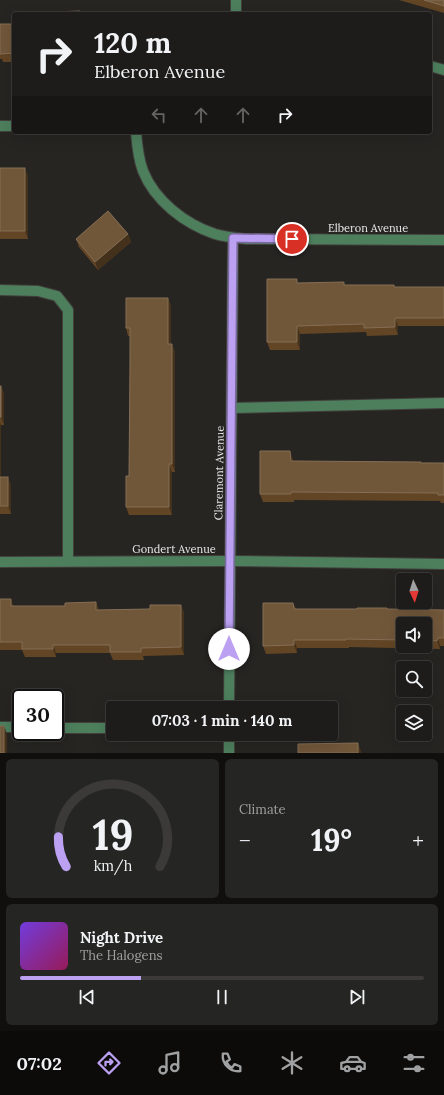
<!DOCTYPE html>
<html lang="en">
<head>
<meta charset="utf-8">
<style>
  :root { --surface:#1d1c1a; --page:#252523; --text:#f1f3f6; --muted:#a0a1a2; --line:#3b3a39; --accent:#bca0f2 }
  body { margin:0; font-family:Lora,serif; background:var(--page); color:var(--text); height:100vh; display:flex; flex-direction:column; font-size:15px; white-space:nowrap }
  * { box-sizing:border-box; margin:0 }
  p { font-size:13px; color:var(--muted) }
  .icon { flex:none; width:22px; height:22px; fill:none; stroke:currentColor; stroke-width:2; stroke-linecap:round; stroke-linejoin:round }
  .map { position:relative; height:753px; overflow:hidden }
  .sheet { display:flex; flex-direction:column; gap:6px; padding:6px; background:#100f0e; flex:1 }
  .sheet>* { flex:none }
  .guide { position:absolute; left:12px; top:12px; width:420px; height:122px; border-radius:4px; box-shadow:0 4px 16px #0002,0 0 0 1px var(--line); background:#1d1c1a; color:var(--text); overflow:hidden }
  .needle { width:26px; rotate:176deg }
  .controls { position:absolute; left:396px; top:573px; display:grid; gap:8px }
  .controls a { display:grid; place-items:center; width:36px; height:36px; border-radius:4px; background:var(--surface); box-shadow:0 4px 16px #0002,0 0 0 1px var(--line); font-size:20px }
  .speed { position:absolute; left:12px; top:689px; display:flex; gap:8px; font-size:20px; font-weight:700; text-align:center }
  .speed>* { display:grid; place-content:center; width:52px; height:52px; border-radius:50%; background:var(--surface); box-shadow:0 4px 16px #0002,0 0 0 1px var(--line); line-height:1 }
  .speed .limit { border:2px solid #111; border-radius:6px; background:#fff; color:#111 }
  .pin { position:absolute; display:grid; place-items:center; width:34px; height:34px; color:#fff; margin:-17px; border:2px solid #fff; border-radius:50%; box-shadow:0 1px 4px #0007 }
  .me { position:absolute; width:44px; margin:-22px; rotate:0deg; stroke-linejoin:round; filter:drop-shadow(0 0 3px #0008) }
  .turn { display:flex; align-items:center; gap:14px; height:84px; padding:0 16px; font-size:18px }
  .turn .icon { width:52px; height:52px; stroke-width:2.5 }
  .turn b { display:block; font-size:28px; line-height:34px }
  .lanes { display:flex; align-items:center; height:38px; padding:0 16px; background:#0003; justify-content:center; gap:20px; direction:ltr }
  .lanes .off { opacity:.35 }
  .big { font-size:30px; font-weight:800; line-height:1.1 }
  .sheet .widget { flex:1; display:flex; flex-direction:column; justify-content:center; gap:6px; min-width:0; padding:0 14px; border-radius:6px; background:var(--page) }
  .sheet .dial { align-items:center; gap:0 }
  .dial svg { height:104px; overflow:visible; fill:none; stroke:var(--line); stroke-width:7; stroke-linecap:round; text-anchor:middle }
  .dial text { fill:var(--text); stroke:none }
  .song { display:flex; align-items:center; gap:12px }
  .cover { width:48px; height:48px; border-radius:6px; background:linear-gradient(135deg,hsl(260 70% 55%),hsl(330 70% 35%)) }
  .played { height:4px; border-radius:2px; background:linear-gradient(90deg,var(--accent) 30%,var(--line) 30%) }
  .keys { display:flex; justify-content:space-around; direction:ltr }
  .heat { display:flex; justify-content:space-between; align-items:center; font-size:22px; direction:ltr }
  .sheet .tiles { flex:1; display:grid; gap:6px; grid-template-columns:1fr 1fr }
  .widget:last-child { grid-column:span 2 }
  .trip { position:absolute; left:106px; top:701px; width:232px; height:40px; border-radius:4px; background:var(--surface); box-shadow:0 4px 16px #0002,0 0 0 1px var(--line); font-weight:800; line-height:40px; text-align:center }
  .dock { display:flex; height:64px; justify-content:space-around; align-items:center; background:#0c0b0a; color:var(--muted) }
  .dock .icon { width:28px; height:28px }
  .dock .selected { color:var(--accent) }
  .dock b { font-size:18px; color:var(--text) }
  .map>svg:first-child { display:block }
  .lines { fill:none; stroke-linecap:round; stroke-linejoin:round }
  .minor-casing { stroke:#42403d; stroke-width:12 }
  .minor { stroke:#4d7f5d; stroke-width:10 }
  .wall { fill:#624525; fill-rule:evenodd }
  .shaded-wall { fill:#44311b }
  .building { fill:#71573a; stroke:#846e55 }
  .route-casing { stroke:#7a689d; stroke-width:10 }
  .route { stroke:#bca0f2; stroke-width:7 }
  .labels { text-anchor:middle; stroke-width:4; stroke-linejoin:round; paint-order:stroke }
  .street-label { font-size:11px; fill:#e9e8e6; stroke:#272522 }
</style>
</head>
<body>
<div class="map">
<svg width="444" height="753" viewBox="0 0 444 753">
  <rect width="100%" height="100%" fill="#272522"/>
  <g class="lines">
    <defs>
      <g id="minor">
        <polyline points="236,0 236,14"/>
        <polyline points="430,66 444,70"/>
        <polyline points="0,126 14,126"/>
        <path d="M136 132C137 145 138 158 143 171 155 201 185 224 215 234 225 237 236 238 246 239L444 240"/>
        <polyline points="0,290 38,291 57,296 68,310 68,561"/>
        <polyline points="232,408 444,403"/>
        <polyline points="0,562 230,561 444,564"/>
        <polyline points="229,708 233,238"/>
        <polyline points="0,727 21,727"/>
        <polyline points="55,728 113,728"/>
        <polyline points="229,753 229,734"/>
      </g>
    </defs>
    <use href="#minor" class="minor-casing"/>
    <use href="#minor" class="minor"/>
  </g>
  <g class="wall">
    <polygon points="399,0 444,0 444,13"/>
    <polygon points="0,24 14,24 14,62 3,62 2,59 0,59"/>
    <polygon points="0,168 28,176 28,239 0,239"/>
    <polygon points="128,234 131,242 98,270 79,247 76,239"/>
    <polygon points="298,283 345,285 394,285 395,287 444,287 444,326 398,326 398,335 367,336 366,332 300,334 300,350 270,350 267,342"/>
    <polygon points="168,298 171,306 171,344 175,352 175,472 172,472 172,515 129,515 126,507 129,476 130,336 128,336 126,328"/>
    <polygon points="0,386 1,386 4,394 4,425 1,425 1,477 11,485 11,514 0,514"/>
    <polygon points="293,459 293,461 444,463 444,503 441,503 440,501 294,500 294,502 263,502 260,494"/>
    <polygon points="0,599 14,606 65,606 96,602 99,610 150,609 181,605 184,613 184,655 143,656 144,660 113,660 110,653 56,653 56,657 25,657 22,650 0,650"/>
    <path d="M293 603 296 609 444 610V646H440V649L349 647V648H297V653L266 654 263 646ZM403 624H425V646H403Z"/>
  </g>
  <g class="shaded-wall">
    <polygon points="25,168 28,176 28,239 25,231"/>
    <polygon points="128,234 131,242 98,270 95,262"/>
    <polygon points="168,298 171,306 171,352 168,344"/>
    <polygon points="395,318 398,326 398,335 395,327"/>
    <polygon points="297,326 300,334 300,350 297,342"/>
    <polygon points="172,344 175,352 175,472 172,464"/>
    <polygon points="1,386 4,394 4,425 1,417"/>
    <polygon points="0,422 1,425 1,485 0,482"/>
    <polygon points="290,451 293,459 293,469 291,461"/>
    <polygon points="169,464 172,472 172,515 169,507"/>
    <polygon points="8,477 11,485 11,514 8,506"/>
    <polygon points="11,599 14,607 11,606"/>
    <polygon points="96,602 99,610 96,610"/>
    <polygon points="181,605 184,613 184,655 181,647"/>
    <polygon points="438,638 440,646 440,649 437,641"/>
    <polygon points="294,640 297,648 297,653 294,645"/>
    <polygon points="53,645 56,653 56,657 53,649"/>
    <polygon points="4,726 7,734 7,753 4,753"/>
    <polygon points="358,743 361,751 361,753 358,753"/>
  </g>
  <g class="building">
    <polygon points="424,0 444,0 444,6"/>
    <polygon points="80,11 80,14 53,14 53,12"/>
    <polygon points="0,24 14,24 14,53 0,54"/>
    <rect x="0" y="168" width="25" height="63"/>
    <polygon points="108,211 128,234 95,262 76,239"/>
    <polygon points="267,279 297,279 297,283 344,282 344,285 394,285 394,287 444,287 444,318 395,318 395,327 364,328 364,324 297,326 297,342 267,342"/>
    <polygon points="126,298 168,298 168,344 172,344 172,464 169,464 169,507 126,507 126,476 129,476 130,370 130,328 126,328"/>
    <rect x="0" y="386" width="1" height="31"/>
    <polygon points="260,451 290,451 291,461 421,462 421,463 444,463 444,495 438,495 438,493 291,492 291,494 260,494"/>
    <rect x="0" y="477" width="8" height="29"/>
    <polygon points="0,599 11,599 11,606 65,606 65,603 96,602 96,610 150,609 150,605 181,605 181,647 141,648 141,652 110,652 110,645 53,645 53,649 22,649 22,642 0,642"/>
    <polygon points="263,603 293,603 294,609 357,609 357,608 387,608 387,609 444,610 444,638 438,638 437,641 425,640 425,624 403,624 403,640 346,639 346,640 294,640 294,645 263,646"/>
    <rect x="0" y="726" width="4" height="27"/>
    <polygon points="358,743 358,753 298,753 298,744"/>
  </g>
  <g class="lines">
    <defs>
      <polyline id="route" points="229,649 233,238 292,239"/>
    </defs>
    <use href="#route" class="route-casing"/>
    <use href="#route" class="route"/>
  </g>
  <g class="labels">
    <g class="street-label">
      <text x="368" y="232">Elberon Avenue</text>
      <text transform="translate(219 473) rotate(-89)" y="4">Claremont Avenue</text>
      <text x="174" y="553">Gondert Avenue</text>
    </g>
  </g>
</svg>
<div class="controls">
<a><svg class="needle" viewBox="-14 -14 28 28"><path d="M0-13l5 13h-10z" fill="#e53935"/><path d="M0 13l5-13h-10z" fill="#a0a1a2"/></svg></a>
<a><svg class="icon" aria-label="sound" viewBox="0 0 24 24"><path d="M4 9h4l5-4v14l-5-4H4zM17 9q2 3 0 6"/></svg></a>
<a><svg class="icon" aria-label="search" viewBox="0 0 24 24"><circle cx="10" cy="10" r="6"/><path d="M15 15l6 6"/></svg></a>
<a><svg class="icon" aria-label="layers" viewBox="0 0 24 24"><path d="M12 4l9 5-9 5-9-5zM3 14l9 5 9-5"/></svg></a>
</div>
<div class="speed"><div class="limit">30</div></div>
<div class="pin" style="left:292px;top:239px;background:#d93025"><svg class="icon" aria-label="arrive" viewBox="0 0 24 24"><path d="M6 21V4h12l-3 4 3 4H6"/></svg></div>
<svg class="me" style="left:229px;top:649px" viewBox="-20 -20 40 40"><circle r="19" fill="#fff"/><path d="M0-13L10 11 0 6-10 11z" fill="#bca0f2"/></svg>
<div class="trip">07:03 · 1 min · 140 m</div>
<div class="guide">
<div class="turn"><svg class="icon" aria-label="right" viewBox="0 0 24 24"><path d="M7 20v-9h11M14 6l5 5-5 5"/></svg><div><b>120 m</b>Elberon Avenue</div></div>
<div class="lanes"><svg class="icon off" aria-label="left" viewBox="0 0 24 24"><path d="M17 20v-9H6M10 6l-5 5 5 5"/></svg><svg class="icon off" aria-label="ahead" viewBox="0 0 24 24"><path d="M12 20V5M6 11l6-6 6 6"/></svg><svg class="icon off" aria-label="ahead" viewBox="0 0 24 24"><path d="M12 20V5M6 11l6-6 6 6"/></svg><svg class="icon" aria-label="right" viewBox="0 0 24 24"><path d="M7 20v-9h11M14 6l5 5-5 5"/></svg></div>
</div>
</div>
<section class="sheet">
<div class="tiles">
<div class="widget dial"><svg viewBox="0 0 100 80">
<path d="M14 69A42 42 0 1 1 86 69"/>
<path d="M14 69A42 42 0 0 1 8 46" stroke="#bca0f2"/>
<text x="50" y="56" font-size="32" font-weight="700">19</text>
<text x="50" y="72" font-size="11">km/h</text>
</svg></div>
<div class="widget"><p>Climate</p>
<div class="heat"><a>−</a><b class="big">19°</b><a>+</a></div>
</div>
<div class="widget">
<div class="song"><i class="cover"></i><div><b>Night Drive</b><p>The Halogens</p></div></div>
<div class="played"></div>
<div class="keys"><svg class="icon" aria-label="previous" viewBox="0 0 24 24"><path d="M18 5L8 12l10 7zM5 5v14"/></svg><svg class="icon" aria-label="pause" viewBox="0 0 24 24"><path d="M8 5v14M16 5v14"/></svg><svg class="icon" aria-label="next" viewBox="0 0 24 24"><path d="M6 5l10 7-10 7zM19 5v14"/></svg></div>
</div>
</div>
</section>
<nav class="dock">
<b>07:02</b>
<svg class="icon selected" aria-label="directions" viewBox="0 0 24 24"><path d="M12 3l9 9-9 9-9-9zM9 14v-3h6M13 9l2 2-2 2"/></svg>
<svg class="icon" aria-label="music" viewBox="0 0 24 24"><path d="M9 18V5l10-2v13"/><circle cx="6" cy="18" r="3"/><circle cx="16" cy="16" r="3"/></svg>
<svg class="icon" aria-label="phone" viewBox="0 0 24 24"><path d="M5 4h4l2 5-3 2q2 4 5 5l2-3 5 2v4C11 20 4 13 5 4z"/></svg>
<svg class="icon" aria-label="climate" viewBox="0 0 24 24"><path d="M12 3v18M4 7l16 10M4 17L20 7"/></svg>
<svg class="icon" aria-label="car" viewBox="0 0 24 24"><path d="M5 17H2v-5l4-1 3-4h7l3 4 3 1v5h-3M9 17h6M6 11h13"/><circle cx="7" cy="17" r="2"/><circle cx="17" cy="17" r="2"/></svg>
<svg class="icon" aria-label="filters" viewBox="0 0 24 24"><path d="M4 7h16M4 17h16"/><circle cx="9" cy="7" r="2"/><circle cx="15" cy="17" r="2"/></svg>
</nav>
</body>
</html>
